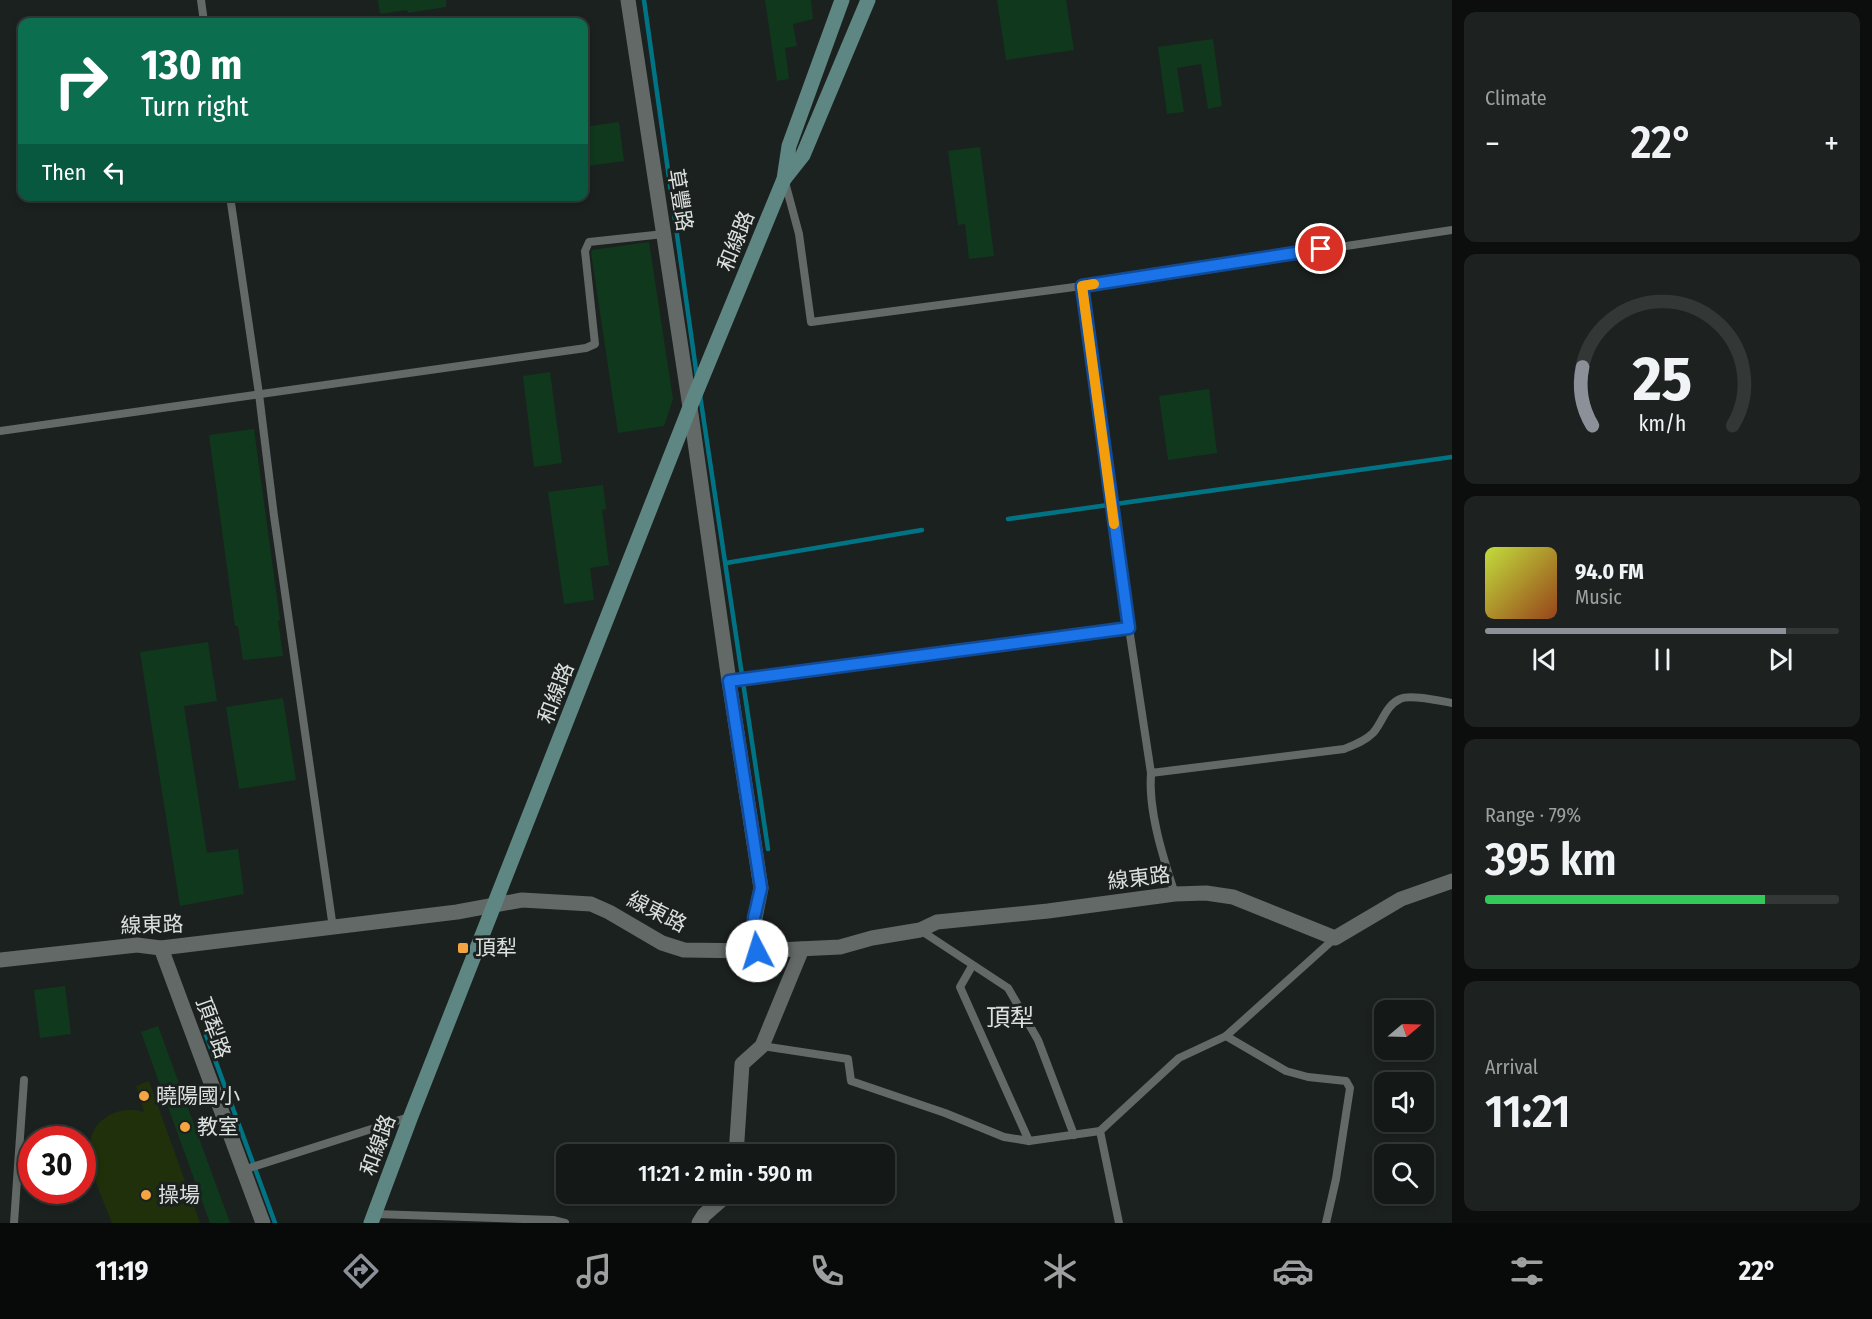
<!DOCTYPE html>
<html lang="en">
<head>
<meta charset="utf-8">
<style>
  :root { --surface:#141917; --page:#1d2220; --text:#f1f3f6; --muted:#9da0a1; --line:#333836; --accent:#8c9099 }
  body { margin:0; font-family:"Fira Sans Condensed","Noto Sans TC",sans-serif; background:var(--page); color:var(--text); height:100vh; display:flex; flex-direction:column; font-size:22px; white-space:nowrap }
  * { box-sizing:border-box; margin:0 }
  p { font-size:20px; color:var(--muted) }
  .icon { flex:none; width:33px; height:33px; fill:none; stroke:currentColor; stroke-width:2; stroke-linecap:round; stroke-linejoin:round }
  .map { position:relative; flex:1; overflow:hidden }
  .details { display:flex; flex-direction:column; gap:12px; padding:12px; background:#0b0e0d; width:420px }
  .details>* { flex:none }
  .guide { position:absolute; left:18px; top:18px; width:570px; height:183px; border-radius:12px; box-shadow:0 3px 9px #0003,0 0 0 2px var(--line); background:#0b6e4f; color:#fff; overflow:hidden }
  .needle { width:39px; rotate:71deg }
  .tools { position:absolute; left:1374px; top:1000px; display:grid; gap:12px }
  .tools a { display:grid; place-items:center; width:60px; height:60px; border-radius:12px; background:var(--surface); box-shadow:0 3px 9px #0003,0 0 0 2px var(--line); font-size:30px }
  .speed { position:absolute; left:18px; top:1126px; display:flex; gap:12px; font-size:30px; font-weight:700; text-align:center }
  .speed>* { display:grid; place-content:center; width:78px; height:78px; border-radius:50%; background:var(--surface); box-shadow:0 3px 9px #0003,0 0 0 2px var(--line); line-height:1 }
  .speed .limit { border:9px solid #d22; background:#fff; color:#111 }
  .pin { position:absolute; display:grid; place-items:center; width:51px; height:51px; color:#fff; margin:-26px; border:3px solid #fff; border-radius:50%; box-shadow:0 2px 6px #0007 }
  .me { position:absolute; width:66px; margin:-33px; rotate:355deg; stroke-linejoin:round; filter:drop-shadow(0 0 4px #0008) }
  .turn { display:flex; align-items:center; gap:21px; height:126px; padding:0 24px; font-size:27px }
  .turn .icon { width:78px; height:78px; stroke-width:2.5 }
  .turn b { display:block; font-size:42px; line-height:51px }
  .then { display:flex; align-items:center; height:57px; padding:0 24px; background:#0003; gap:12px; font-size:22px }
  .big { font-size:45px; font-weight:600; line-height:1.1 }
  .details .tile { flex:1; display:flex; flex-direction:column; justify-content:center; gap:9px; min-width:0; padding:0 21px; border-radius:12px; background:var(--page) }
  .details .dial { align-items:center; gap:0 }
  .dial svg { height:156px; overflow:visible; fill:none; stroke:var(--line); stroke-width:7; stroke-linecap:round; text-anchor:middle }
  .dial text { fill:var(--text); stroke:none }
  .song { display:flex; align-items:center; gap:18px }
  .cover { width:72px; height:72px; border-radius:9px; background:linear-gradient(135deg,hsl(70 70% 55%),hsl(20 70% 35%)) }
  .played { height:6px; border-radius:3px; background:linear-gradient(90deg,var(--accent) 85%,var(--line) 85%) }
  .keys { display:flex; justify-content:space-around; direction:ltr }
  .heat { display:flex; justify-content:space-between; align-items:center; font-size:33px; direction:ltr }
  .charge { height:9px; border-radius:4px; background:linear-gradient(90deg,#34c759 79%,var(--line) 0) }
  .trip { position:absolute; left:556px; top:1144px; width:339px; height:60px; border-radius:12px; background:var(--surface); box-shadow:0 3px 9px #0003,0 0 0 2px var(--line); font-weight:600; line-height:60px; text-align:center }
  .tabs { display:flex; height:96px; justify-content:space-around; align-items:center; background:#080a09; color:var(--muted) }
  .tabs .icon { width:42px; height:42px }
  .tabs .on { color:var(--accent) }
  .tabs b { font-size:27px; color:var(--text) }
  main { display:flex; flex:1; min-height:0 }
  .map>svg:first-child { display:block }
  .green { fill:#1f300b }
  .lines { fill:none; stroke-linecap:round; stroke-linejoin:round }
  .stream { stroke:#007484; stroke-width:4.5 }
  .building { fill:#10381d }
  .service { stroke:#626966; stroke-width:8 }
  .minor { stroke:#626966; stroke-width:15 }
  .tertiary { stroke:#626966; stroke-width:15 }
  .secondary { stroke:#5e8683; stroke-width:15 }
  .route-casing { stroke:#114b97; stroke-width:15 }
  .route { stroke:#1a73e8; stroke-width:10 }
  .slow { stroke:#f59e0b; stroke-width:10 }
  .poi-dot { fill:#f2a541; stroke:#1b211f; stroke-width:2 }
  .labels { text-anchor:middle; stroke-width:6; stroke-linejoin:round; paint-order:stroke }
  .street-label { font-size:21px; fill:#dce0df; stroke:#1b211f }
  .poi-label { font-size:21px; fill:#dce0df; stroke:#1b211f; text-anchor:start }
  .quarter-label { font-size:24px; fill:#dce0df; stroke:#1b211f }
</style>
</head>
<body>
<main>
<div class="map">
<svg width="1452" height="1223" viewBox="0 0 1452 1223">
  <rect width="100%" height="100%" fill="#1b211f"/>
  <path class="green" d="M149 1081 200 1223H112C101 1192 70 1138 108 1116 120 1109 132 1108 144 1112L136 1086Z"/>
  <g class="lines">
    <g class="stream">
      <polyline points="644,0 697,377"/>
      <polyline points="700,395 768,849"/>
      <polyline points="1008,519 1452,457"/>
      <polyline points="726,563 922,530"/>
      <polyline points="206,1035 275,1223"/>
    </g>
  </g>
  <g class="building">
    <polygon points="378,0 446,0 446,7 408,13 407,10 380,14"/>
    <polygon points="765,0 811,0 813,19 793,24 797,46 785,48 789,79 777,81"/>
    <polygon points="997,0 1066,0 1074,50 1006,60"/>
    <polygon points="1213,39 1222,106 1208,109 1201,64 1177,68 1184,112 1167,114 1158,47"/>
    <polygon points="619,122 624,161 587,166 584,127"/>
    <polygon points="980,147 994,256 969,259 965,224 958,225 948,151"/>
    <polygon points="649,242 673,399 664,426 618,433 591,252 592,250"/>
    <polygon points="550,372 562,463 534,467 523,376"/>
    <polygon points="1209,389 1217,453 1168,460 1159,396"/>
    <polygon points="254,429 280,620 278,621 283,656 243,660 238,626 235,626 209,435"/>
    <polygon points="603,485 606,509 602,510 609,565 590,568 594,600 564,604 548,492"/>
    <polygon points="208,642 217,701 184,706 207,853 238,849 244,894 180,906 140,652"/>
    <polygon points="283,698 296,780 239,789 226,707"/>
    <polygon points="65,986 71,1034 40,1038 34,990"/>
    <polygon points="158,1026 230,1223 210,1223 141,1032"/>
  </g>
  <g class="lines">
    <g class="service">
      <polyline points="201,0 204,22"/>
      <polyline points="785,182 799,234 811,322 1082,286 1452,230"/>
      <polyline points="230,196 259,394 274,516 333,928"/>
      <path d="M1082 286 1129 628 1151 773 1344 749C1354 745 1365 741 1373 733 1382 723 1386 705 1400 699 1410 694 1440 701 1452 703"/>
      <polyline points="0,431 586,348 595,344 585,251 589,242 664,234"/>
      <polyline points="729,681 1129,628"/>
      <path d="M1151 773C1148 811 1163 857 1175 894"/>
      <polyline points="920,930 1008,988 1038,1040 1074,1135"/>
      <polyline points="972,966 960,987 1029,1141"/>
      <polyline points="1226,1036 1286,1071 1308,1077 1346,1081 1350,1088 1336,1179 1326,1223"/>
      <polyline points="762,1046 848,1059 851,1081 945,1113 1004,1137 1029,1141 1100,1131 1179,1058 1226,1036 1335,938"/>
      <polyline points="1100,1131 1119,1223"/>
      <polyline points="243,1170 409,1117"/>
      <polyline points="375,1214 553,1220 565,1223"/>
      <polyline points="14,1223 24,1080"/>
    </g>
    <g class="minor">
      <polyline points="690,407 729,681 761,888 755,918 757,951"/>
      <polyline points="736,1155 742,1064 762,1046 802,949"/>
      <polyline points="699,1223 704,1215 728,1194"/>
    </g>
    <g class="tertiary">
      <polyline points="628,0 690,407"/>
      <polyline points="161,948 263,1223"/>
      <polyline points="0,960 137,945 161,948 457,912 522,900 591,904 609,912 662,943 684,950 757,951 840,947 872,938 920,930 937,922 1048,911 1175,894 1206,893 1233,897 1335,938 1401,899 1452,881"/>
    </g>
    <g class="secondary">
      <polyline points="784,179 803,155 868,0"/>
      <polyline points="371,1223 411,1116 690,407 784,179 789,146 842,0"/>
    </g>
  </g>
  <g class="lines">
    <defs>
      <polyline id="route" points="757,951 754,918 761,888 729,681 1129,628 1082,286 1321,249"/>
    </defs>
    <use href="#route" class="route-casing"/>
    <use href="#route" class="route"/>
    <polyline class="slow" points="1094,284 1082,286 1114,524"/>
  </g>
  <g class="poi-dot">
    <rect x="457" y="942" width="12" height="12" rx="3"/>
    <circle cx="144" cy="1096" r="6"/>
    <circle cx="185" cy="1127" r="6"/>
    <circle cx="146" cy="1195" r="6"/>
  </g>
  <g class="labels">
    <g class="street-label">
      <text transform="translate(680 200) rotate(81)" y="7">草豐路</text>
      <text transform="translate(736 241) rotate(-68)" y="7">和線路</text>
      <text transform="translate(556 693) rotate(-69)" y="7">和線路</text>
      <text transform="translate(1139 878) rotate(-7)" y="7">線東路</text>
      <text transform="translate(657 912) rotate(27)" y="7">線東路</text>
      <text transform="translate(152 925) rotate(-2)" y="7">線東路</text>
      <text transform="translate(213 1028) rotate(70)" y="7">頂犁路</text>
      <text transform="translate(378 1145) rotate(-70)" y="7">和線路</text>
    </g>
    <g class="poi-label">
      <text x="475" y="955">頂犁</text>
      <text x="156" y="1103">曉陽國小</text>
      <text x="197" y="1134">教室</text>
      <text x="158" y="1202">操場</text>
    </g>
    <g class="quarter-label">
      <text x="1010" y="1026">頂犁</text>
    </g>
  </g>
</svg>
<div class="tools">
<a><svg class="needle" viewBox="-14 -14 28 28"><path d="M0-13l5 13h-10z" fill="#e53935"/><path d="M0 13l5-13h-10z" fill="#9da0a1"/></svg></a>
<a><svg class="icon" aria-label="sound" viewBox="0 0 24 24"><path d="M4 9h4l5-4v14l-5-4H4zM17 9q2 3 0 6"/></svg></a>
<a><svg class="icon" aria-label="search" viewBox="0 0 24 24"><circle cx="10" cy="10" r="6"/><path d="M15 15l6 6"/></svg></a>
</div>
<div class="speed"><div class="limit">30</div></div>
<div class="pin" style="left:1321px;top:249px;background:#d93025"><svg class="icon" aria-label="arrive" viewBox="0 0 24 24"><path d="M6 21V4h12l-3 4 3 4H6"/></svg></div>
<svg class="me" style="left:757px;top:951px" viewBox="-20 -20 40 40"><circle r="19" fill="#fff"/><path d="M0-13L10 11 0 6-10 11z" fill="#1a73e8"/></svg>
<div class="trip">11:21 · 2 min · 590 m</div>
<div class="guide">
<div class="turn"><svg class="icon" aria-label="right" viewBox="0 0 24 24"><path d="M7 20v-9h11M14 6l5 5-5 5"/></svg><div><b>130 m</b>Turn right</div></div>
<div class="then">Then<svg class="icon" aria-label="left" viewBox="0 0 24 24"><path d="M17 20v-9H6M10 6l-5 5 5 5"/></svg></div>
</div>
</div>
<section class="details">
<div class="tile"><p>Climate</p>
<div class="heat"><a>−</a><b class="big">22°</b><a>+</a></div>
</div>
<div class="tile dial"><svg viewBox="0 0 100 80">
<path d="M14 69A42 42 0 1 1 86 69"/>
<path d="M14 69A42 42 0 0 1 9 39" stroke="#8c9099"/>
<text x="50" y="56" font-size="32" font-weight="700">25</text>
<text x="50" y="72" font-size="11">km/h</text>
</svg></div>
<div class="tile">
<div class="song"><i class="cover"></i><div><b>94.0 FM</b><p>Music</p></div></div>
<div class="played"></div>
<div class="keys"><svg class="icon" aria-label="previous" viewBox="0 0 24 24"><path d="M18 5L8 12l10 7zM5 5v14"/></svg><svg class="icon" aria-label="pause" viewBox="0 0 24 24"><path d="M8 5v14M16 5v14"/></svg><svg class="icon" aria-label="next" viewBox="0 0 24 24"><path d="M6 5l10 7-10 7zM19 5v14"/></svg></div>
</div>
<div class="tile"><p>Range · 79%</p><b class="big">395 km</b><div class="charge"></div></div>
<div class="tile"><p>Arrival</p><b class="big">11:21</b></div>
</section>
</main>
<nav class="tabs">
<b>11:19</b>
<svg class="icon on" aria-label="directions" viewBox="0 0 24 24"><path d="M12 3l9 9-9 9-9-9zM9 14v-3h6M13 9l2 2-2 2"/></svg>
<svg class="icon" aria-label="music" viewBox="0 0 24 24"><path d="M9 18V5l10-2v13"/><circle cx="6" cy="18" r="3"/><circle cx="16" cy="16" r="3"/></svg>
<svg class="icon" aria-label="phone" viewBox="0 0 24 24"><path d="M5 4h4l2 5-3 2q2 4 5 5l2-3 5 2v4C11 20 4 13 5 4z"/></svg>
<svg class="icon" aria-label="climate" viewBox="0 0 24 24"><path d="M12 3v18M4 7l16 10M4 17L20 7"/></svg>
<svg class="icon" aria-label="car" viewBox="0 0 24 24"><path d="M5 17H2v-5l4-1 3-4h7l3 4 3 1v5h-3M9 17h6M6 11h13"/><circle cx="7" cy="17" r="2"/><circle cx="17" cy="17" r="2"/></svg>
<svg class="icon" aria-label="filters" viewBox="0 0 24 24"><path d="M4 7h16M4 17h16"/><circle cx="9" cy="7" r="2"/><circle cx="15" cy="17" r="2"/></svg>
<b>22°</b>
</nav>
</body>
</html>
